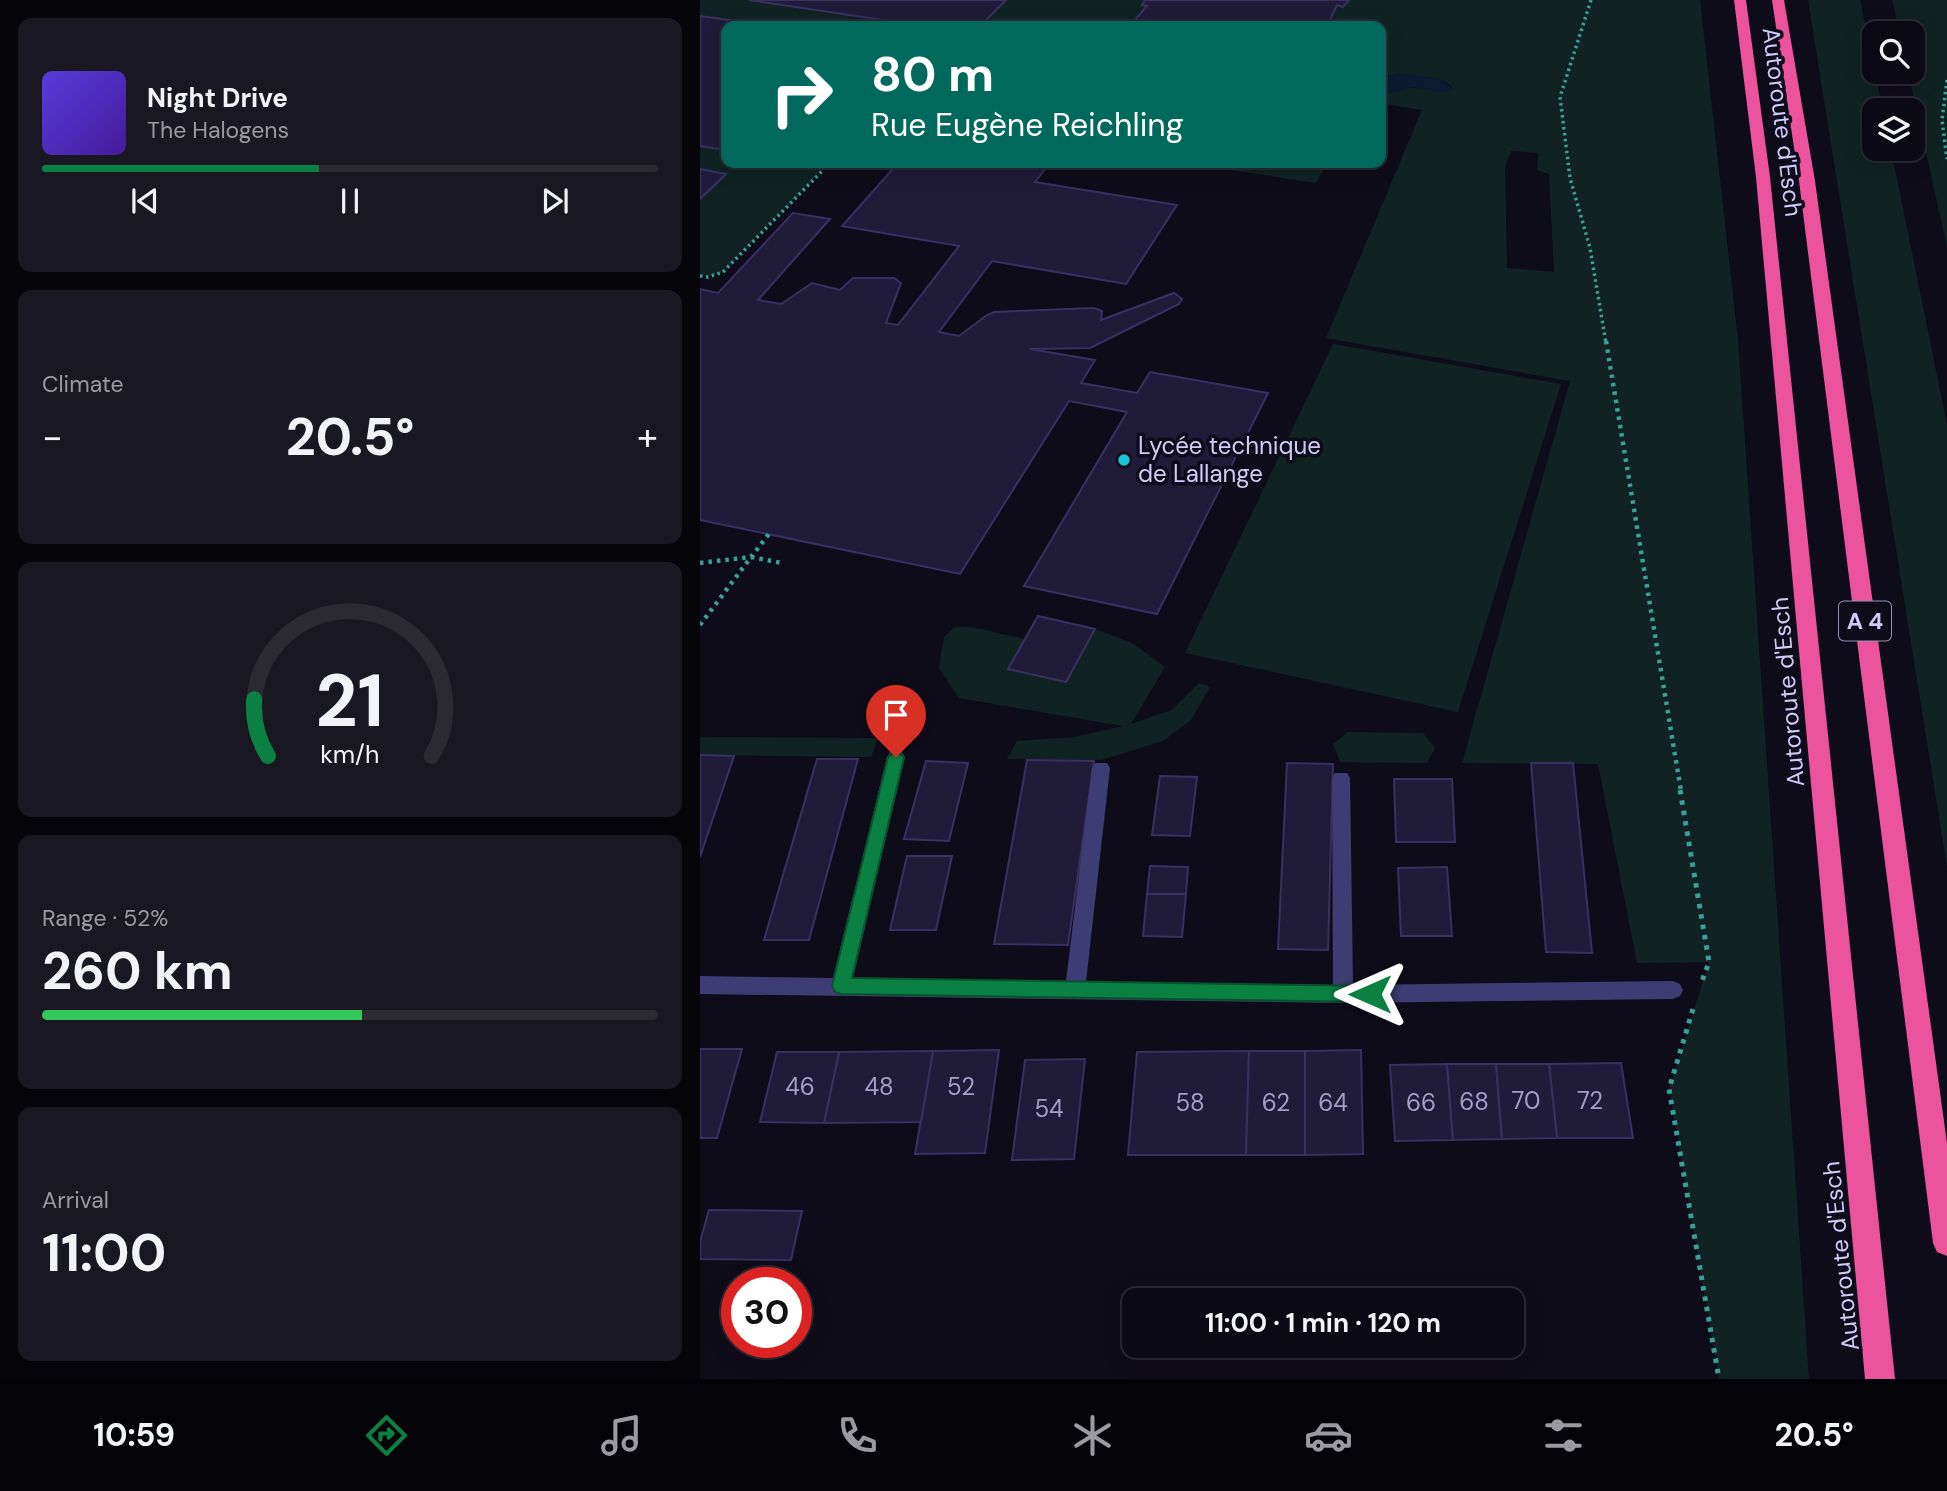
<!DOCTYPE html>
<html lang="en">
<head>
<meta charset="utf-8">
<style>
  :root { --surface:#0b0913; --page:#191721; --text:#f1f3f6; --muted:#9a9aa0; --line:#2b2a33; --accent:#0b8043 }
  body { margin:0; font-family:"DM Sans",sans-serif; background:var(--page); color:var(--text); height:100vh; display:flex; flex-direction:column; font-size:26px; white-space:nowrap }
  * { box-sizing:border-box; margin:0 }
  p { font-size:23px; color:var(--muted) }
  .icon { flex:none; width:38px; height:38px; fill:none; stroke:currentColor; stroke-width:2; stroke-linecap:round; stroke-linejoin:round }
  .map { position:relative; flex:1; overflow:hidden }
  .sheet { display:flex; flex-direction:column; gap:18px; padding:18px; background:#06050a; width:700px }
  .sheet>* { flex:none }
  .top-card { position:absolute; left:21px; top:21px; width:665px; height:147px; border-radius:14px; box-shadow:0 4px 18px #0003,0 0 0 2px var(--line); background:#00695c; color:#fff; overflow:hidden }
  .fabs { position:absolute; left:1162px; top:21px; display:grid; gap:14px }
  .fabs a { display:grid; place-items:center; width:63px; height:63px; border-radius:14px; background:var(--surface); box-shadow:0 4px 18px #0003,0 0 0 2px var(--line); font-size:35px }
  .speed { position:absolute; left:21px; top:1267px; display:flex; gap:14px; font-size:35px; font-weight:700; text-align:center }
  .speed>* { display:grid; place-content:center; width:91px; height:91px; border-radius:50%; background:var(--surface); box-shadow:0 4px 18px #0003,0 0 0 2px var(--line); line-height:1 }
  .speed .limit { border:10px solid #d22; background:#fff; color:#111 }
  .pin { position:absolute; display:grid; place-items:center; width:60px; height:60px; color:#fff; margin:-72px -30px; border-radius:50% 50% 50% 0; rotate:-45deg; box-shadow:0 0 7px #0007 }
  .pin .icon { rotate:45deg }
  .me { position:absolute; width:77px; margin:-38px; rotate:270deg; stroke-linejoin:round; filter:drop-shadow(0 0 5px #0008) }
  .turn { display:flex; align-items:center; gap:24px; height:147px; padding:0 35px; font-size:32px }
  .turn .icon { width:91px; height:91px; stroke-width:2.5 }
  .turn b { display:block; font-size:49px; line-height:60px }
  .big { font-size:52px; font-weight:700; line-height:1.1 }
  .sheet .widget { flex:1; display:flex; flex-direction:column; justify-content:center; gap:10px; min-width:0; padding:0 24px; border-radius:14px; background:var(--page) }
  .sheet .dial { align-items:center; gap:0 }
  .dial svg { height:182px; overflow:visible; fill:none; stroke:var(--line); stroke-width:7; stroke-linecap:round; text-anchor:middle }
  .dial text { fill:var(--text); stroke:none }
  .song { display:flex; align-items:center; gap:21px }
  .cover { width:84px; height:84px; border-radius:10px; background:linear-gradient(135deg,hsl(250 70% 55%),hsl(260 70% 35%)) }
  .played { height:7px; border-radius:4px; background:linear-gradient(90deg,var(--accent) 45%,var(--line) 45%) }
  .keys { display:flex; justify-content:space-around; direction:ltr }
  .heat { display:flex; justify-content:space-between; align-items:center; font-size:38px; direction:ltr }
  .charge { height:10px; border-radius:5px; background:linear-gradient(90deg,#34c759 52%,var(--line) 0) }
  .trip { position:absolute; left:422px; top:1288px; width:402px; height:70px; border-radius:14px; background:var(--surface); box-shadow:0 4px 18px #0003,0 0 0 2px var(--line); font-weight:700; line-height:70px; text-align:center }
  .dock { display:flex; height:112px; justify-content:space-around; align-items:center; background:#040408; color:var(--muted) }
  .dock .icon { width:49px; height:49px }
  .dock .current { color:var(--accent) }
  .dock b { font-size:32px; color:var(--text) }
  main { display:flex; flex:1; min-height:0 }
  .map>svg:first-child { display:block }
  .green { fill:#102322; fill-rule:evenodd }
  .water { fill:#0d1a32 }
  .building { fill:#201b38; stroke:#392f62; stroke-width:2 }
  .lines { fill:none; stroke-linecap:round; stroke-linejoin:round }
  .path-far2 { stroke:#399f99; stroke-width:3.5; stroke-dasharray:2.5 3.5; stroke-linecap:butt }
  .path-far1 { stroke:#399f99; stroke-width:4.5; stroke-dasharray:3.5 5; stroke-linecap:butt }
  .path { stroke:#399f99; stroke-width:5; stroke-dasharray:4.5 6; stroke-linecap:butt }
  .minor { fill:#3e3c74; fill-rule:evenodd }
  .highway { fill:#ec539d; fill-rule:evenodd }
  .route { fill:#0b8043; stroke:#07532c; stroke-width:2 }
  .poi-dot { fill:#18c5d8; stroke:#0f0c19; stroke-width:2.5 }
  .labels { text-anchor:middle; stroke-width:7; stroke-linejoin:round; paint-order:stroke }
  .shield { fill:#0f0c19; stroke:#9692b6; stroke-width:2 }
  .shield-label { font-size:23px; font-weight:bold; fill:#d0cbf9 }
  .street-label { font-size:24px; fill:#d0cbf9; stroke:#0f0c19 }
  .poi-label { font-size:24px; fill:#d0cbf9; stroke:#0f0c19; text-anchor:start }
  .near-number-label { font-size:24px; fill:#a49fc9 }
</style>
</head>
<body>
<main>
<section class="sheet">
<div class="widget">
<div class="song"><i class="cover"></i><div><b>Night Drive</b><p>The Halogens</p></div></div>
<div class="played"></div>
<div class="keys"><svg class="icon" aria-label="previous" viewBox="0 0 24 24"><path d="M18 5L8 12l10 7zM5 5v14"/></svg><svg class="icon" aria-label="pause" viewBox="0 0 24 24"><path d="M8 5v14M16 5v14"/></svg><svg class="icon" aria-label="next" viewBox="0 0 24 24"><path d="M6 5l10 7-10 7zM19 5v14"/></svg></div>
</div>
<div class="widget"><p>Climate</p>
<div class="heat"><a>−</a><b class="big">20.5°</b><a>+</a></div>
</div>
<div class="widget dial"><svg viewBox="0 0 100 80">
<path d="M14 69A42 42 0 1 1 86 69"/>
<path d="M14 69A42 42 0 0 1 8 44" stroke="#0b8043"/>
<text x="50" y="56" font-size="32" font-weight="700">21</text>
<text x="50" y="72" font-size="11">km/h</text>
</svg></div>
<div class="widget"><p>Range · 52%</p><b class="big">260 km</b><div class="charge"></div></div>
<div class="widget"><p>Arrival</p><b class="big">11:00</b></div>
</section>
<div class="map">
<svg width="1247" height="1379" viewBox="0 0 1247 1379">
  <rect width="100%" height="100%" fill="#0f0c19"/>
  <g class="green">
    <path d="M0 0H1000L1038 340 1109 1379H1019L969 1089 1009 962 937 963 898 764 762 763 870 381 626 338 722 110 681 103V92C693 94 702 87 714 88 731 88 736 94 753 89 742 72 705 77 687 75L681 78V26H26V163H130L23 272 8 277 0 276ZM811 151 838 153 837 170 849 174 854 272 807 268 805 166Z"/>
    <polygon points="1108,0 1160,0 1183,110 1174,110 1174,149 1191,149 1247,425 1247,867"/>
    <polygon points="1192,0 1247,0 1247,247 1208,72 1213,72 1213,33 1200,33"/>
    <polygon points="485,163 627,163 616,183"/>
    <polygon points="633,344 861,384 758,712 485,653"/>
    <polygon points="255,627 271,627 325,639 309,669 366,682 395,629 432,643 465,667 431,724 472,710 499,683 510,687 491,720 463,741 401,760 307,759 317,741 375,737 423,726 259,698 239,668 244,637"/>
    <polygon points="648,732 723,733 735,748 727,763 640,762 633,744"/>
    <polygon points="0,737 178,738 171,757 0,755"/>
  </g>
  <polygon class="water" points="699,73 740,79 753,89 747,93 714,87 693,93 681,92 681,78"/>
  <g class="building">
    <polygon points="49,0 306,0 280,26 223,26"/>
    <polygon points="445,0 649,0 643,7 637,5 627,26 461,26 433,22 447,6 442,5"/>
    <polygon points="0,16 71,26 26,26 26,150 0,146"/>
    <polygon points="198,163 350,163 335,182 477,205 426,284 292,261 239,332 259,336 287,315 294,312 394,308 402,311 401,320 474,293 482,299 479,304 390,348 330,349 395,360 381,383 437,393 450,372 568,393 457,614 324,586 427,412 369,401 260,574 0,520 0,289 18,293 93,213 130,219 58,300 81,304 112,283 140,290 153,278 194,278 201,283 186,323 198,325 259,246 142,226"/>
    <polygon points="0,169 26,174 0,199"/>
    <polygon points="338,616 395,629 366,682 308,669"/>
    <polygon points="0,755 34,756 0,857"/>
    <polygon points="117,759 158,759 109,940 64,940"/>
    <polygon points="327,760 394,761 368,945 294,944"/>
    <polygon points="226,761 268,763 249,841 204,839"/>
    <polygon points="587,763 633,764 628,950 578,949"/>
    <polygon points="831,763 873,763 892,953 846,952"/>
    <polygon points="460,776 497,777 490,836 452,835"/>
    <polygon points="694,779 752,779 755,842 696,842"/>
    <polygon points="207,856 252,856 236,930 190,930"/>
    <polygon points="450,866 488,867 486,894 447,894"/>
    <polygon points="747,867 752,936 701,936 698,868"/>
    <polygon points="447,894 486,894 482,937 443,936"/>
    <polygon points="0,1049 42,1049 17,1138 0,1138"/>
    <polygon points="299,1050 285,1153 215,1154 233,1051"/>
    <polygon points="661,1050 663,1154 605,1155 605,1051"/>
    <polygon points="233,1051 221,1122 124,1123 139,1052"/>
    <polygon points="549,1051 546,1155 428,1155 437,1052"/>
    <polygon points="549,1051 605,1051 605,1155 546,1155"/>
    <polygon points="77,1052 139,1052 124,1123 60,1122"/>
    <polygon points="385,1059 374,1159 312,1160 325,1060"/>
    <polygon points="921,1063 933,1138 857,1138 849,1064"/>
    <polygon points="747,1064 753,1140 695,1141 690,1065"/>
    <polygon points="747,1064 796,1064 802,1139 753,1140"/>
    <polygon points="796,1064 849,1064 857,1138 802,1139"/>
    <polygon points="9,1210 102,1211 91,1260 0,1259 0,1242"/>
  </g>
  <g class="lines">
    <g class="path-far2">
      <polyline points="891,0 860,97 870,178 890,248 906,343"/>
      <polyline points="1247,80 1242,120 1247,159"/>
      <polyline points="0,276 8,277 23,272 130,163"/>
    </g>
    <g class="path-far1">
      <polyline points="906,341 981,791"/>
      <polyline points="0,563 51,557 69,534"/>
      <polyline points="0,625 51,557 82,563"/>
    </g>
    <g class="path">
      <polyline points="980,790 1009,962 1001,984"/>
      <polyline points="993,1009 969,1089 1019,1379"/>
    </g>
    <polygon class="minor" points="196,750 202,752 205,757 153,978 366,981 392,768 395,763 407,763 410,768 386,982 633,985 632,778 635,773 647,773 650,778 653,985 973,981 980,984 983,990 980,996 973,999 643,1003 0,994 0,976 133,978 187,757 190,752"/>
    <g class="highway">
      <polygon points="1034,0 1046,0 1070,177 1195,1379 1165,1379 1056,177"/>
      <polygon points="1072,0 1084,0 1115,181 1247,1143 1247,1256 1237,1252 1233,1243 1099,181"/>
    </g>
  </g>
  <polygon class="route" points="196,751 204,757 152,978 670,986 677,988 680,994 677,999 670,1002 141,994 135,992 132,986 188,757"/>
  <circle class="poi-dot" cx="424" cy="460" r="7"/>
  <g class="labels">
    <rect class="shield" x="1139" y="601.5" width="52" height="39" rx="5"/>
    <g class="shield-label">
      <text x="1165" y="629">A 4</text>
    </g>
    <g class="street-label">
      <text transform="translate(1082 122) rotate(83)" y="8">Autoroute d'Esch</text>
      <text transform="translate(1088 692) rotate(-95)" y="8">Autoroute d'Esch</text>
      <text transform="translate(1141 1256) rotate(-96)" y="8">Autoroute d'Esch</text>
    </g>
    <g class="poi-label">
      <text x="438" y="454">Lycée technique<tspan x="438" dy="28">de Lallange</tspan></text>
    </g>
    <g class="near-number-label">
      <text x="100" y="1095">46</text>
      <text x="179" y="1095">48</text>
      <text x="261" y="1095">52</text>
      <text x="826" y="1109">70</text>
      <text x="890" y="1109">72</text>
      <text x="774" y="1110">68</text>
      <text x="490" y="1111">58</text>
      <text x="576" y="1111">62</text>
      <text x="633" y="1111">64</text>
      <text x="721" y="1111">66</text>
      <text x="349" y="1117">54</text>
    </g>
  </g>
</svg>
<div class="fabs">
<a><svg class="icon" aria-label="search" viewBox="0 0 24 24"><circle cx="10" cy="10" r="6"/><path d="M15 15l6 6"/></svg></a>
<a><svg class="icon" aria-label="layers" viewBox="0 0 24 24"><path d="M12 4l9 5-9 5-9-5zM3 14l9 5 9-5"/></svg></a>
</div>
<div class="speed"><div class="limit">30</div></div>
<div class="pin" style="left:196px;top:757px;background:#d93025"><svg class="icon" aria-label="arrive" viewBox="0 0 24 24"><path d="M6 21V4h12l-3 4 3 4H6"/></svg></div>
<svg class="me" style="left:670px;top:994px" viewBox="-20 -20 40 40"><path d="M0-17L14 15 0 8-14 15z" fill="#0b8043" stroke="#fff" stroke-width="4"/></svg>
<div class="trip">11:00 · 1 min · 120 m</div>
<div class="top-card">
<div class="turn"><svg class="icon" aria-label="right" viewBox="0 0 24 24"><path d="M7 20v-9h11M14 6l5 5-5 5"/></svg><div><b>80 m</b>Rue Eugène Reichling</div></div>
</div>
</div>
</main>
<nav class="dock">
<b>10:59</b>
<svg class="icon current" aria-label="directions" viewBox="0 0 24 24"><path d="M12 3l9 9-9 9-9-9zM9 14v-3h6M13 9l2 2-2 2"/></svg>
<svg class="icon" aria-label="music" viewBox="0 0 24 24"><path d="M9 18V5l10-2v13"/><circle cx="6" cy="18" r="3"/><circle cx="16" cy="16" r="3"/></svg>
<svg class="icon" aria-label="phone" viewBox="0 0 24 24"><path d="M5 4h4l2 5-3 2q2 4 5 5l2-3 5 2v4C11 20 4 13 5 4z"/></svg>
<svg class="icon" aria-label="climate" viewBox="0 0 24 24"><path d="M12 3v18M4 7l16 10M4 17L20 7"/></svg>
<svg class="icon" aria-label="car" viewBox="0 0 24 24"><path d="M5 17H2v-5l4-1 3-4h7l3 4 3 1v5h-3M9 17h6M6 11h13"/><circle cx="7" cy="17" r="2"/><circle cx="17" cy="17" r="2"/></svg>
<svg class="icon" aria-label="filters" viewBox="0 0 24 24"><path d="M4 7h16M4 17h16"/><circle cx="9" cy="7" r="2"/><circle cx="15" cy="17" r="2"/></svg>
<b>20.5°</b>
</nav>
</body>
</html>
